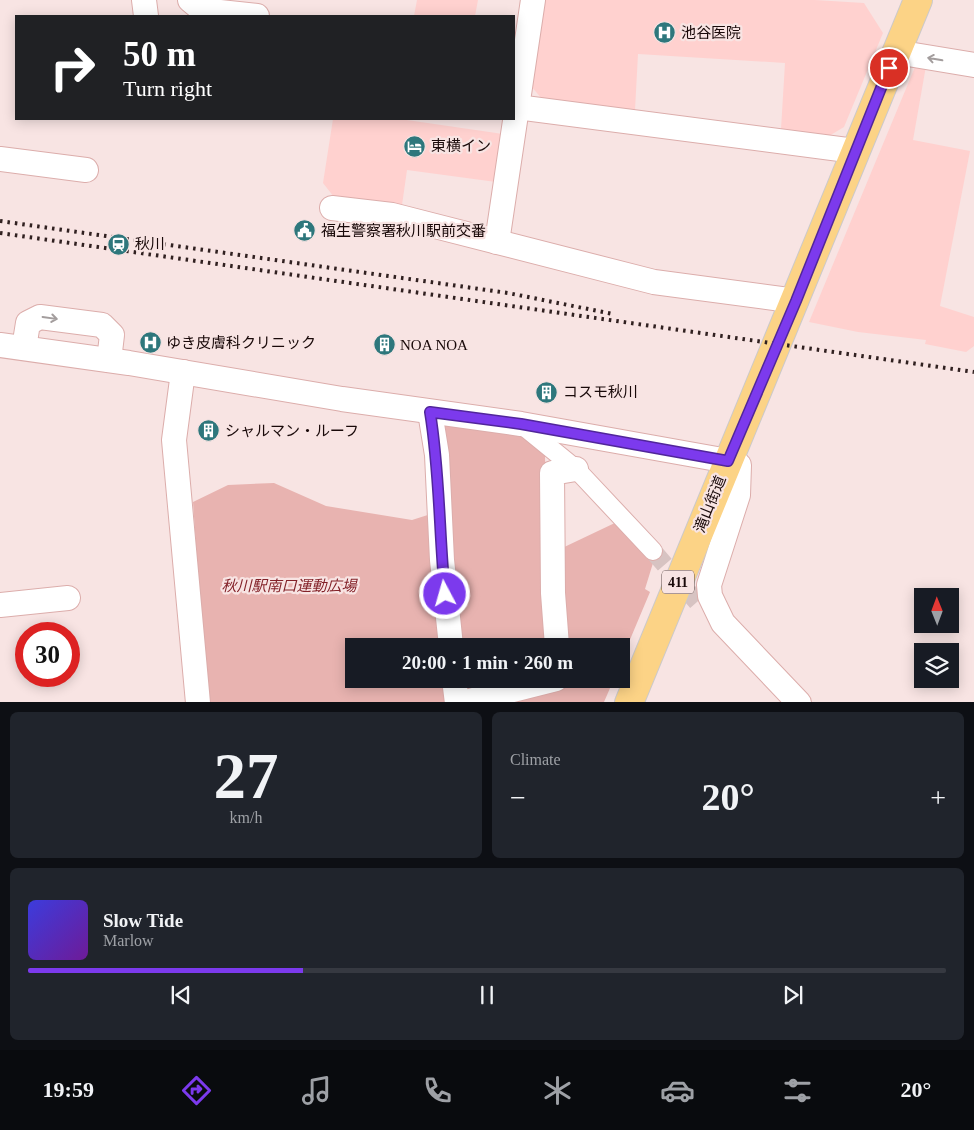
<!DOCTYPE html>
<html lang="en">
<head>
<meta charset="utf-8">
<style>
  :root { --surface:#171b24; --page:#20242c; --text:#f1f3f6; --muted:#9ea1a6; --line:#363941; --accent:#7c3aed }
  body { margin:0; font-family:"Times New Roman","Noto Sans JP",serif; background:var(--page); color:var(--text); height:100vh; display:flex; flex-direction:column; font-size:19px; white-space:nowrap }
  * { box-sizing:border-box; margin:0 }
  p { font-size:16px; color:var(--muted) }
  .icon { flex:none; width:28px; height:28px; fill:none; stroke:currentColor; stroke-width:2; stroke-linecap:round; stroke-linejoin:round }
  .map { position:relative; height:702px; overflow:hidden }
  .details { display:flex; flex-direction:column; gap:10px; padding:10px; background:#0d0f14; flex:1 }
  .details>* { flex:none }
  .banner { position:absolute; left:15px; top:15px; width:500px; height:105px; border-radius:0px; box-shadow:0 2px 12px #0003; background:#202124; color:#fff; overflow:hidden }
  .needle { width:32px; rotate:359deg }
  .fabs { position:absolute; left:914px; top:588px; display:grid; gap:10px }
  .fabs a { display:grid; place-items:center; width:45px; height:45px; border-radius:0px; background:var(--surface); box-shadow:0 2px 12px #0003; font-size:25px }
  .speed { position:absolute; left:15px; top:622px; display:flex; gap:10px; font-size:25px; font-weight:700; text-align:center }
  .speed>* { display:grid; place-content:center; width:65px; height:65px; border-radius:50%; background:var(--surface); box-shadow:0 2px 12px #0003; line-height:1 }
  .speed .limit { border:8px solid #d22; background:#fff; color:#111 }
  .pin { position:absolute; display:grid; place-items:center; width:42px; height:42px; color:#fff; margin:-21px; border:2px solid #fff; border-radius:50%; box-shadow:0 1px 5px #0007 }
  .me { position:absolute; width:55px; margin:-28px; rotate:354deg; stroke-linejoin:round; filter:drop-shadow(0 0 4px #0008) }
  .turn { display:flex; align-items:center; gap:18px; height:105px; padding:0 25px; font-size:22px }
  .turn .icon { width:65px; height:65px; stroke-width:2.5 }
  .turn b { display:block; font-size:35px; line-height:42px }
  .big { font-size:38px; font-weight:600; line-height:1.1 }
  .details .card { flex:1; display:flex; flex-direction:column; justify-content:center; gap:8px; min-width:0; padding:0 18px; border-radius:8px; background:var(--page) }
  .details .dial { align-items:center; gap:0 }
  .dial b { font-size:65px; line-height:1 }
  .song { display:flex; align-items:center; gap:15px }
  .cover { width:60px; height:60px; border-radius:8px; background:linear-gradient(135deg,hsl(240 70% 55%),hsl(280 70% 35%)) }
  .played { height:5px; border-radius:2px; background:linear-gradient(90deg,var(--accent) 30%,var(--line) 30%) }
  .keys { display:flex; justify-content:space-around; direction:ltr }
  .heat { display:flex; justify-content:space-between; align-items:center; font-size:28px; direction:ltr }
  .details .tiles { flex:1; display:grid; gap:10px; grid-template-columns:1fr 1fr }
  .card:last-child { grid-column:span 2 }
  .trip { position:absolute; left:345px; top:638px; width:285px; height:50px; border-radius:0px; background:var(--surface); box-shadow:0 2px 12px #0003; font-weight:600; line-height:50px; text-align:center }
  .tab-bar { display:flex; height:80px; justify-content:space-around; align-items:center; background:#090b0e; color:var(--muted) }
  .tab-bar .icon { width:35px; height:35px }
  .tab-bar .active { color:var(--accent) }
  .tab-bar b { font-size:22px; color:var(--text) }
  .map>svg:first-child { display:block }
  .built { fill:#ffd1cf }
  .green { fill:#e8b3b0 }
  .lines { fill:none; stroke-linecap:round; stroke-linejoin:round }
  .pedestrian-tunnel { stroke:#d7c3c2; stroke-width:18; stroke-dasharray:18 9; stroke-linecap:butt }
  .pedestrian-casing { stroke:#dcadab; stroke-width:20 }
  .minor-casing { stroke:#dcadab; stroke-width:26 }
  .trunk-casing { stroke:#ccc9c9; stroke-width:30 }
  .pedestrian { stroke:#fff; stroke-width:18 }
  .minor { stroke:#fff; stroke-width:24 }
  .trunk { stroke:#fcd386; stroke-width:28 }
  .rail { stroke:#302020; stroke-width:4; stroke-dasharray:2.5 5; stroke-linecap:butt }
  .oneway { stroke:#a39d9d }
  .route-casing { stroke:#51269a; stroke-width:12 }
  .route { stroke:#7c3aed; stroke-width:9 }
  .labels { text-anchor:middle; stroke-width:4.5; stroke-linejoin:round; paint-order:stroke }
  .shield { fill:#f8e4e3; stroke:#5c4b4a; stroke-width:1 }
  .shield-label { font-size:14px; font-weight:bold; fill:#190909 }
  .poi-label { font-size:15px; fill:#190909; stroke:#f8e4e3; text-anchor:start }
  .street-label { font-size:15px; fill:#190909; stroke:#f8e4e3 }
  .park-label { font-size:15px; font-style:italic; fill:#832229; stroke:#f8e4e3 }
</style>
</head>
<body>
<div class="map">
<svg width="974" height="703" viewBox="0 0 974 703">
  <rect width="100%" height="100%" fill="#f8e4e3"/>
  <g class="built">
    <polygon points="417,0 478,0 475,16 414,16"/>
    <polygon points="544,0 815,0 864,3 883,33 844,127 829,136 781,129 785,63 638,54 635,110 542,99 531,86"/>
    <polygon points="926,66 913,140 970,151 940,306 974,317 974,346 966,352 925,344 926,340 858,332 809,322 915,67 923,68"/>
    <polygon points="333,119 400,119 503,134 496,182 407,170 402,205 334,197 323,183"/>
  </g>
  <g class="green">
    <polygon points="437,422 516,433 545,452 546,579 553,646 459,646"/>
    <polygon points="274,483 326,506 412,520 434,513 444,646 354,646 354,679 447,679 449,702 207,702 193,502 228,485"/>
    <polygon points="619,521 649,553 653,563 645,589 650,592 621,661 621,646 566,646 558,550"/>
    <polygon points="462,679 530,679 469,693"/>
    <polygon points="572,679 614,679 604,702 491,703 573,683"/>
  </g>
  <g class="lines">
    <polyline class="pedestrian-tunnel" points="653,551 697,602"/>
    <defs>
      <polyline id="pedestrian" points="522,425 576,469 653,551"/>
      <g id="minor">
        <polyline points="144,0 146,16"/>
        <polyline points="190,0 202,10 257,16"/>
        <polyline points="896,52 974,65"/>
        <polyline points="517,107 855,151"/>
        <polyline points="0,159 86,170"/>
        <polyline points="332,208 392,215 654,282 796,301"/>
        <polyline points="497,242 533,0"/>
        <polyline points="0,345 129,363 342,399 521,424 728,461 739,465 738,495 709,585 710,596 723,623 799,703"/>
        <polyline points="24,348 28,323 40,317 102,325 112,335 109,360"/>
        <polyline points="183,372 174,440 198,703"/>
        <polyline points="430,412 437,455 442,560 451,646"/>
        <polyline points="0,605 68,598"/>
        <polyline points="557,646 553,593 552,473 576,469"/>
        <polyline points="454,679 457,703"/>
        <polyline points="462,703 556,679"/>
      </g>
      <polyline id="trunk" points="629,703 918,0"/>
    </defs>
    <use href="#pedestrian" class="pedestrian-casing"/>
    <use href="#minor" class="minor-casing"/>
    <use href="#trunk" class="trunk-casing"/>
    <use href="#pedestrian" class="pedestrian"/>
    <use href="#minor" class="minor"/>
    <use href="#trunk" class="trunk"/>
    <g class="rail">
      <polyline points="0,221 508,293 613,314"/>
      <polyline points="0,233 974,372"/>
    </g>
  </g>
  <defs><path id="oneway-shaft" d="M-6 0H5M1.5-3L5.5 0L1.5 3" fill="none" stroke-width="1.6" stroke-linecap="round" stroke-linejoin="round" transform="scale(1.25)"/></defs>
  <g class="oneway">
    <use href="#oneway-shaft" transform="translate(935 59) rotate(-170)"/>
    <use href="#oneway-shaft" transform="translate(50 318) rotate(8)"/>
  </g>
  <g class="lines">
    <defs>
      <path id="route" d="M445 594C439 534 440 473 430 412L521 424 728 461 796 301 889 68"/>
    </defs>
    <use href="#route" class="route-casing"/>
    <use href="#route" class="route"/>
  </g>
  <defs>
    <symbol id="hospital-disc" viewBox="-11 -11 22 22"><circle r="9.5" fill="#2e777c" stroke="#f8e4e3"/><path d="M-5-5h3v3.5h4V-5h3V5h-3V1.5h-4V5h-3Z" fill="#fff"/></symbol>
    <symbol id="hotel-disc" viewBox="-11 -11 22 22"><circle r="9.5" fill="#2e777c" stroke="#f8e4e3"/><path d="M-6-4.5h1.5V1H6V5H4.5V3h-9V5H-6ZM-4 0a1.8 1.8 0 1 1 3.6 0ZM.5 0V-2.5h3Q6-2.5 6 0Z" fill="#fff"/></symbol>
    <symbol id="civic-disc" viewBox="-11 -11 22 22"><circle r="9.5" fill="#2e777c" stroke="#f8e4e3"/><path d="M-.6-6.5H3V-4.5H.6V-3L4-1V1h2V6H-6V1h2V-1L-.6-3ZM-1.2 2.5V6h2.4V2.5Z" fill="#fff"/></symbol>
    <symbol id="station-disc" viewBox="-11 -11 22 22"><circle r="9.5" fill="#2e777c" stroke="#f8e4e3"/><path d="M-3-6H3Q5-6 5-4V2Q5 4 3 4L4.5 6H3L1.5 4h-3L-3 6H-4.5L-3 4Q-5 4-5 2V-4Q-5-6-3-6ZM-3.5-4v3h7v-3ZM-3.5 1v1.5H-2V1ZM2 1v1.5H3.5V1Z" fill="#fff"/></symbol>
    <symbol id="building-disc" viewBox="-11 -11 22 22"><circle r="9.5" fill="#2e777c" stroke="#f8e4e3"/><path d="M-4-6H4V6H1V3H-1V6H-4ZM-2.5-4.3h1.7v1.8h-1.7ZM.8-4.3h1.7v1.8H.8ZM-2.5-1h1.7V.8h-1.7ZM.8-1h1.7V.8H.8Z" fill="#fff"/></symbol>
  </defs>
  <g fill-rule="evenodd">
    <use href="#hospital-disc" x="652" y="20" width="25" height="25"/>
    <use href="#hotel-disc" x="402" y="134" width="25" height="25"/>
    <use href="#civic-disc" x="292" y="218" width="25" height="25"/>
    <use href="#station-disc" x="106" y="232" width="25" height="25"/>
    <use href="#hospital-disc" x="138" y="330" width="25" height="25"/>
    <use href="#building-disc" x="372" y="332" width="25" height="25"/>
    <use href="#building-disc" x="534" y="380" width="25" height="25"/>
    <use href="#building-disc" x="196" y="418" width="25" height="25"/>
  </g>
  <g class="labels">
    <rect class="shield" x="662" y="570.5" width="32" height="23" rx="4"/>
    <g class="shield-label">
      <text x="678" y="587">411</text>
    </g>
    <g class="poi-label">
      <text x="681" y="38">池谷医院</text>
      <text x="431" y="151">東横イン</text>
      <text x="321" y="236">福生警察署秋川駅前交番</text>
      <text x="135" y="249">秋川</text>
      <text x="166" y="348">ゆき皮膚科クリニック</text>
      <text x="400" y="350">NOA NOA</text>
      <text x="563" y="397">コスモ秋川</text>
      <text x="225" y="436">シャルマン・ルーフ</text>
    </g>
    <g class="street-label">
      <text transform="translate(710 504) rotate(-68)" y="5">滝山街道</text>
    </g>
    <g class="park-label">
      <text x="289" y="591">秋川駅南口運動広場</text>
    </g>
  </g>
</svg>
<div class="fabs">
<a><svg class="needle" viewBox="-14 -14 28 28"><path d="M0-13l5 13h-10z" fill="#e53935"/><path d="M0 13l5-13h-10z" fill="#9ea1a6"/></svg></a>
<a><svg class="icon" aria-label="layers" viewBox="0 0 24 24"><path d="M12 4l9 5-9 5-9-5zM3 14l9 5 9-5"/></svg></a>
</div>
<div class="speed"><div class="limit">30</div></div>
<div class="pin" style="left:889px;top:68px;background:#d93025"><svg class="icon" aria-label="arrive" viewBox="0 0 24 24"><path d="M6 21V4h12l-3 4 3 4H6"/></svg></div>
<svg class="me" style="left:445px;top:594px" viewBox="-20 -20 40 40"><circle r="17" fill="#7c3aed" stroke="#fff" stroke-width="3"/><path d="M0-11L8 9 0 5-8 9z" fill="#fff"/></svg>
<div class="trip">20:00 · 1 min · 260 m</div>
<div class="banner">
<div class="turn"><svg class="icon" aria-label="right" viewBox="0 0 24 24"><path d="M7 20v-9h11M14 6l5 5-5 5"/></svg><div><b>50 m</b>Turn right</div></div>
</div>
</div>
<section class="details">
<div class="tiles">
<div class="card dial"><b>27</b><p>km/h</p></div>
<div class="card"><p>Climate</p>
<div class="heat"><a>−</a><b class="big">20°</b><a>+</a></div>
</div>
<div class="card">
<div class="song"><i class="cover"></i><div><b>Slow Tide</b><p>Marlow</p></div></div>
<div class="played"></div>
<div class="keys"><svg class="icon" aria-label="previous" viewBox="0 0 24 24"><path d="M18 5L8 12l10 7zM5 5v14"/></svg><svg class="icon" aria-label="pause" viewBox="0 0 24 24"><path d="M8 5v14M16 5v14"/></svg><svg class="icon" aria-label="next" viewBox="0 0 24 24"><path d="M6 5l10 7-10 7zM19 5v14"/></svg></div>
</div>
</div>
</section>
<nav class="tab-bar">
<b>19:59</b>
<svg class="icon active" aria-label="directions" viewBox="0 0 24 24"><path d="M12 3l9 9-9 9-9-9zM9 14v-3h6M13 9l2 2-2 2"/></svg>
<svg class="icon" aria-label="music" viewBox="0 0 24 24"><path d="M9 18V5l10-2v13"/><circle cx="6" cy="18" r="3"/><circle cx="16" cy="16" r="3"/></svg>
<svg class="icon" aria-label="phone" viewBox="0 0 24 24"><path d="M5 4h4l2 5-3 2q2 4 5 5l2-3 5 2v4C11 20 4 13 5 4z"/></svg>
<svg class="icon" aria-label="climate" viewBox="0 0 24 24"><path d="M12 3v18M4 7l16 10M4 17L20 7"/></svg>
<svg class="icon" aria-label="car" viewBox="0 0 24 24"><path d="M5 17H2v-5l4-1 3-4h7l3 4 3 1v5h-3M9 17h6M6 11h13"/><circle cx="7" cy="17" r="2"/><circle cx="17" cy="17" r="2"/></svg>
<svg class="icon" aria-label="filters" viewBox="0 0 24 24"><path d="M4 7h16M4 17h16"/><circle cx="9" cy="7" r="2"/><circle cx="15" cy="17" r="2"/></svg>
<b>20°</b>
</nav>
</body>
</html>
